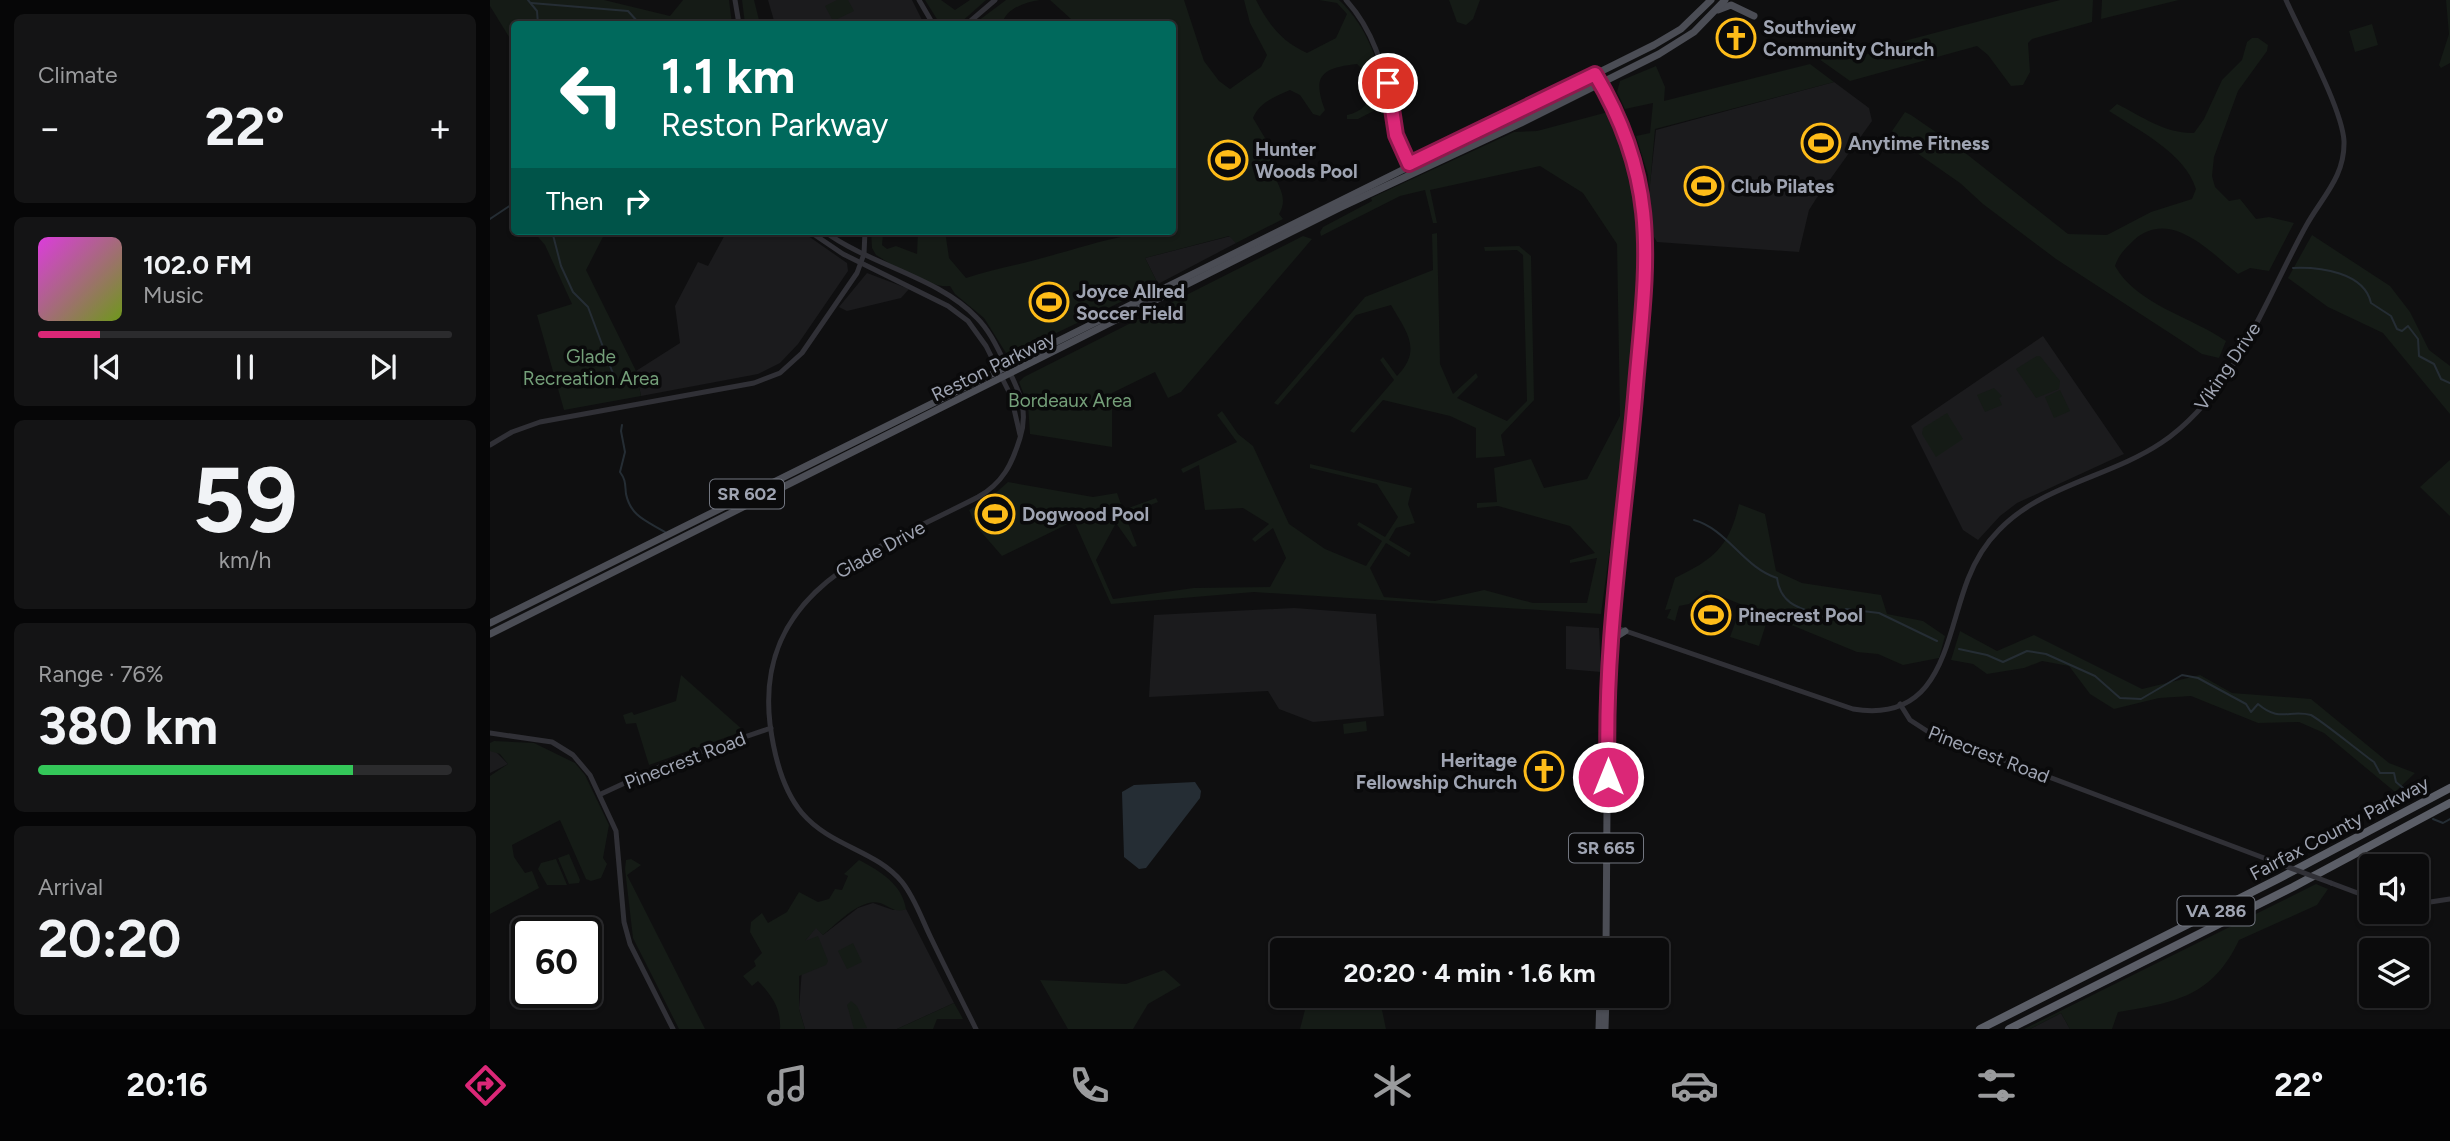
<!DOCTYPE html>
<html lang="en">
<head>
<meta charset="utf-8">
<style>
  :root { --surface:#0b0b0c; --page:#141415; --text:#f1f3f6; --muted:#9a9b9d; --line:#2b2b2d; --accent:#db2777 }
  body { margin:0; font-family:Figtree,sans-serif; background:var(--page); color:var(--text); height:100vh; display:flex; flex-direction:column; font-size:26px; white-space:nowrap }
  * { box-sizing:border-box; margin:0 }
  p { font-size:23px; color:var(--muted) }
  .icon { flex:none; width:38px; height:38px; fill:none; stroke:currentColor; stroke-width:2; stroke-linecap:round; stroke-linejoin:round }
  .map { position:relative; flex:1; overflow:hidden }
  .details { display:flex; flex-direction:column; gap:14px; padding:14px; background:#060607; width:490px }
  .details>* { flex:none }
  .banner { position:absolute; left:21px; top:21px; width:665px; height:214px; border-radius:7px; box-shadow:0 2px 5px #0004,0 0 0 2px var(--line); background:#00695c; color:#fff; overflow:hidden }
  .controls { position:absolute; left:1869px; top:854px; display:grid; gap:14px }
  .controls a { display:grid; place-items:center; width:70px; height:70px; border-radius:7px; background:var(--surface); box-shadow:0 2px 5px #0004,0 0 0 2px var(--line); font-size:35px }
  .speed { position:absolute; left:21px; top:917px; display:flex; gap:14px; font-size:35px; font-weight:700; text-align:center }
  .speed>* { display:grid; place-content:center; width:91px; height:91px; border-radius:50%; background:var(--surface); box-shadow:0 2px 5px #0004,0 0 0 2px var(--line); line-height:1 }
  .speed .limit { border:4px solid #111; border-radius:10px; background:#fff; color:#111 }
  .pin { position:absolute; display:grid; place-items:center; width:60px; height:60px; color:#fff; margin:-30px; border:4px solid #fff; border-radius:50%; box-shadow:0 2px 7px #0007 }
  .me { position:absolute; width:77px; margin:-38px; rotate:0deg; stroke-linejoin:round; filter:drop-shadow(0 0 5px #0008) }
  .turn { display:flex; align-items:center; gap:24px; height:147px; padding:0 35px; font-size:32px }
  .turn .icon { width:91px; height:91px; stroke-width:2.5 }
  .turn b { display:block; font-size:49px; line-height:60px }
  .then { display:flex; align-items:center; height:66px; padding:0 35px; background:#0003; gap:14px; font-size:26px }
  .big { font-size:52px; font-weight:700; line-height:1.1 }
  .details .widget { flex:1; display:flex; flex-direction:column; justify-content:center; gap:10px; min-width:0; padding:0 24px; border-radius:10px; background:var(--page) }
  .details .dial { align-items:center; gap:0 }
  .dial b { font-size:91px; line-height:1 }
  .song { display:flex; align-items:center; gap:21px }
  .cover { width:84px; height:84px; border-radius:10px; background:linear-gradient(135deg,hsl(300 70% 55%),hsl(80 70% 35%)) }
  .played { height:7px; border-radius:4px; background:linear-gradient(90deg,var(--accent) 15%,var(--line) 15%) }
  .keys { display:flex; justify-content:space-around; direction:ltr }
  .heat { display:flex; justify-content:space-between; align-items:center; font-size:38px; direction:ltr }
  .charge { height:10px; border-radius:5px; background:linear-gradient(90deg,#34c759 76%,var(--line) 0) }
  .trip { position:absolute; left:780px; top:938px; width:399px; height:70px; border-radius:7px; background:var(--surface); box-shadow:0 2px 5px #0004,0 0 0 2px var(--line); font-weight:700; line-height:70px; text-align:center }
  .tab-bar { display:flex; height:112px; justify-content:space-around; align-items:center; background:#040405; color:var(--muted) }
  .tab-bar .icon { width:49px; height:49px }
  .tab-bar .on { color:var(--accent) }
  .tab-bar b { font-size:32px; color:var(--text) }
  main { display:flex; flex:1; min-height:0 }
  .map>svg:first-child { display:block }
  .built { fill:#1b1b1d }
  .green { fill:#151b16 }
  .water { fill:#252d34 }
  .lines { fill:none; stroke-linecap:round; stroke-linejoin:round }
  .stream { stroke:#252d34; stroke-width:2 }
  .minor { stroke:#303036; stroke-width:5 }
  .major { stroke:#4b4d55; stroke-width:7 }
  .highway { stroke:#5b5e67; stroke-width:8 }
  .minor-bridge { stroke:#303036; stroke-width:5 }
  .route-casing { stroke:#8e194d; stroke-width:18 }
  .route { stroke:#db2777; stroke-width:12 }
  .labels { text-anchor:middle; stroke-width:7; stroke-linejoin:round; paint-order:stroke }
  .shield { fill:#0a0a0b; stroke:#727680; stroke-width:2 }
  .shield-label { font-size:18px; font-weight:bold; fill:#9fa4b2 }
  .poi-label { font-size:19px; font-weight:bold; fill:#9fa4b2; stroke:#0a0a0b; text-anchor:start }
  .park-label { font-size:19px; fill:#749f79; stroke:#0a0a0b }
  .street-label { font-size:19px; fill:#9fa4b2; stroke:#0a0a0b }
</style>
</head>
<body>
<main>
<section class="details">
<div class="widget"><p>Climate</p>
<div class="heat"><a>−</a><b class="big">22°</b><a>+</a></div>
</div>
<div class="widget">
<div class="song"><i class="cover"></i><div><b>102.0 FM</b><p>Music</p></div></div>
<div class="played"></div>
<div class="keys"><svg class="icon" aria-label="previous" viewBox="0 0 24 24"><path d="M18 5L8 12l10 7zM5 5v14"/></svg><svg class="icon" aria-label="pause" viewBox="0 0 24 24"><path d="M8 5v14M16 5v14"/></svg><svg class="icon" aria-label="next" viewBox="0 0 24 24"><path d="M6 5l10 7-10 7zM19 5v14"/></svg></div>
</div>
<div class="widget dial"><b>59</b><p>km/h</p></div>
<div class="widget"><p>Range · 76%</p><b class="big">380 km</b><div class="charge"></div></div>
<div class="widget"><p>Arrival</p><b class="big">20:20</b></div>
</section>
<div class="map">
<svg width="1960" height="1029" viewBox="0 0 1960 1029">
  <rect width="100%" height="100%" fill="#0f0f10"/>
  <g class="built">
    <polygon points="278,0 422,0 434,24 285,24"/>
    <polygon points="1344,82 1379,108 1382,121 1326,199 1319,210 1309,252 1167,242 1164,237 1159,193 1166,130"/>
    <polygon points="237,231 311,231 357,263 358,271 308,344 290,363 268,374 151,396 146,371 190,343 185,306 208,262 218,266"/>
    <polygon points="741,236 746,243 668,284 655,258"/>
    <polygon points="377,273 419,289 411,298 357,311 349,307"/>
    <polygon points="1553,336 1634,454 1527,503 1510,516 1488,540 1473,530 1421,426"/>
    <polygon points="804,608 886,614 894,716 823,722 789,709 778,691 659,697 664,615"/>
    <polygon points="1076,626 1109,628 1111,672 1076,669"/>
    <polygon points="0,746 18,764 0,773"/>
    <polygon points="383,903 403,910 416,909 464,1003 407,1029 315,1029 309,1009 314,942 326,927 333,935 368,908"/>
    <polygon points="1571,1013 1580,1029 1540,1029"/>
  </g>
  <g class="green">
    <polygon points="0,0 114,0 180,16 193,0 239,0 242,24 24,24 24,45 0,6"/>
    <polygon points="252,0 264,0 270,24 255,24"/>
    <polygon points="347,0 358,0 364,11 343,21 335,6"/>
    <polygon points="435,0 451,0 465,10 480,0 496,0 469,24 450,24"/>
    <path d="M516 0H550C536 2 516 8 512 24H484Z"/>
    <path d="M560 0H694L714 61 729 81 740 89 771 67 777 55 760 23 754 0H766C779 25 791 41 817 53L846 38 857 14 847 3 829 0H849C879 28 890 66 897 104L868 119H857V115C886 109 887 81 867 64 831 68 822 76 835 110L830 116 823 114 810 95 800 90C785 97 769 102 763 118L775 138 788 149 781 152C775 176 803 191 789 214L793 219 746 243 739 236 655 258 668 284 521 355 516 353 494 318 465 294 460 286C437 288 406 267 386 255L382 248 381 231 393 234 392 245 397 249 406 246 427 254 428 231H455L459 258 476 278C499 270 522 266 545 260 591 248 636 231 682 231V117C687 109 682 41 682 24H581V19Z"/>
    <polygon points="959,0 990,0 983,19 976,25 967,22"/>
    <polygon points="1570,0 1603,0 1602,22 1542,39 1538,43 1540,72 1533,85 1521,86 1498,55 1487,46 1360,81 1329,59 1334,55 1379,54 1418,40"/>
    <polygon points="1612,0 1689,0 1611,19"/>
    <polygon points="1956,0 1960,0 1960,63 1951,68 1949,65 1959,34"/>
    <polygon points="1882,24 1888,45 1865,52 1859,31"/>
    <path d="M1762 38H1768L1778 45 1777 51 1748 91 1724 157 1722 176 1725 187 1739 201 1750 199 1766 219 1779 217 1804 223 1779 271 1760 268 1748 274C1719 251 1680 208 1644 240 1635 249 1629 254 1625 266 1647 305 1702 317 1736 341L1729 358 1712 354 1566 259 1493 204 1470 183 1414 144 1402 131 1415 112 1421 115 1469 148 1578 234 1617 235 1661 212 1702 199 1706 189C1695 153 1648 130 1619 111L1627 104C1651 116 1676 134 1704 133L1714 119 1732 80 1752 60 1757 42Z"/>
    <polygon points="1320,64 1344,82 1165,129 1159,196 1158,175 1146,136 1160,133 1163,103 1135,109 1127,92 1130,81 1166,66 1175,87 1174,101"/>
    <path d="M1118 112C1136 158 1149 199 1152 249L1127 497 1111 614 764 592 621 604 584 521 512 556 486 526 479 510 500 498 518 482 603 497 627 493 633 510 666 498 668 502 635 515 647 546 643 547 626 523 606 560 623 599 704 588 780 587 796 558 783 528 765 542 762 539 779 524 753 508 715 510 709 465 693 473 691 469 747 442 727 415 732 411 748 434 763 446 799 524 835 549 876 566 892 541 867 525 869 522 895 537 908 517 887 484 820 468V464L922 488 918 504 925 523 906 528 899 540 921 553 919 557 896 543 880 568 894 597 945 601 994 590 1043 603H1097L1107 558 1080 563V560L1105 553 1080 526 1008 506 987 508V503L1007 502 1004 468 1041 459 1054 488 1097 479 1130 416 1127 244 1093 193 1050 166 940 190 947 223H943L935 190 910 196 831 236 830 232 833 227 882 201 881 198 1024 132 1047 131Z"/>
    <polygon points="43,231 116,231 96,270 146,371 151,396 74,410 47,315 82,304 55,245"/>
    <path d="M947 233 950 364 963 394 986 373 988 377 967 398 1017 421 1037 401 1033 255 1027 250 995 251 994 247 1029 246 1041 256 1044 400 1011 435 1015 456 986 458V428L960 416 893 400 864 433 860 431 904 380 890 360 893 357 907 376C933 350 916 331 901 305L866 315 788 405 784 403 875 297 943 270 942 234Z"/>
    <polygon points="1822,235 1900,286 1920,312 1939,350 1960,366 1960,414 1893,333 1838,307 1798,278"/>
    <polygon points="813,236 822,239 691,392 678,398 665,372 622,393 622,447 540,434 538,405 529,382 534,377"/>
    <polygon points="1547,356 1550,356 1570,381 1569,389 1546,398 1526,369"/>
    <polygon points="1504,388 1512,396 1509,398 1512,405 1495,412 1487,395"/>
    <polygon points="1570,390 1580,411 1564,418 1555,397"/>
    <polygon points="1457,413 1473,439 1446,457 1432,434 1433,428"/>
    <polygon points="1960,460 1960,516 1930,487"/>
    <path d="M1249 504 1275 514 1286 571 1312 583 1391 595 1397 614 1433 621 1455 636 1449 658 1413 665 1388 654 1367 652 1216 590 1199 604 1189 606 1185 621 1177 618 1181 609 1175 610 1185 578C1224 559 1239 547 1249 504Z"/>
    <polygon points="1248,615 1276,624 1269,646 1240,637"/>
    <polygon points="1470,631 1507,651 1544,635 1652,689 1710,675 1742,693 1821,699 1899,763 1925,773 1905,792 1834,733 1809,722 1768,723 1701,696 1669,698 1624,709 1600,694 1579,666 1552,661 1534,668 1497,674 1483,664 1461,660"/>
    <polygon points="191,675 254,731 159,765 146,723 136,724 133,715 142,712 144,715 186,701"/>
    <polygon points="876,721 877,731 854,734 853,724"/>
    <polygon points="4,741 44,743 85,763 95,775 119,825 113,858 117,864 111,878 101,881 96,879 70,820 22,845 24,857 35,873 42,871 49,888 0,914 0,776 18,764 10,754 0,751 0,743"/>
    <polygon points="79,854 90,880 89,883 79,884 68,858"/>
    <polygon points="66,859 77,885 57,885 48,869 51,863"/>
    <polygon points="141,859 151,865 137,875 215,1029 189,1029 143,938 135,869 136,860"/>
    <path d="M369 860C390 871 412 884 416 909 405 914 400 906 390 903 370 898 347 924 333 935L326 928 315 941 328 936 338 961 336 965 309 976V1009L315 1029H290C291 1009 283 997 268 981L262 986 253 976 266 966 264 961 272 953 260 932 261 922 272 913 278 923 297 912 309 892 328 902 339 899 345 889 352 890 358 876 354 874Z"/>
    <path d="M1826 884 1838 889 1827 905 1749 940C1723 996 1685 1003 1628 1012L1622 1029H1580L1571 1013 1540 1029H1534Z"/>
    <polygon points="363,943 372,962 357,969 348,951"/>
    <polygon points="674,970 691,985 658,1004 643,1029 578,1029 550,980 636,984"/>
    <polygon points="827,996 889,996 896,1029 810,1029 817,1002"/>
    <polygon points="361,1001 367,1006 377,1028 364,1029 357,1005"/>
    <polygon points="464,1003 473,1019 447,1019 443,1029 407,1029"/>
  </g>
  <g class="water">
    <polygon points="735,150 748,161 733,170 727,154"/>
    <polygon points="1219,606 1234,611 1232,618 1225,616 1222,624 1207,619 1210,612 1216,614"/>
    <polygon points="705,782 711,791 710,798 656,868 649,869 634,857 632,792 644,785"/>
  </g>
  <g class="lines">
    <g class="stream">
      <polyline points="38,0 47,11 48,24"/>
      <polyline points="41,3 138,11 148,22 163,21 165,24"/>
      <polyline points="0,219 24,203"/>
      <polyline points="62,231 71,266 83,292 98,307 125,379"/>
      <path d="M1803 268C1830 267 1874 272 1881 303L1901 316 1907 329 1912 331 1918 326 1928 339 1929 356 1944 364 1951 379 1960 383"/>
      <path d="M132 425 131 431 135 452 130 472C136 480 135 485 136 494 141 517 157 521 175 532"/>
      <path d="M1204 520C1237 529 1254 568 1287 578 1291 609 1317 609 1341 619L1356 609 1389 613 1447 641"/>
      <path d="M1469 649 1497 655 1513 662 1537 651 1556 654 1605 676 1630 698 1651 699 1692 675 1708 678 1756 704 1761 712 1768 704C1790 723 1799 709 1821 715 1828 718 1874 755 1884 762L1890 773H1904L1906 782 1919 793"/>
      <polyline points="1943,819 1953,823 1960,819"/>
    </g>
    <g class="minor">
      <polyline points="245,0 249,24"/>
      <polyline points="429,0 443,24"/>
      <path d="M856 0C903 52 894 113 923 173"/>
      <polyline points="477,24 505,0"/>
      <polyline points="319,231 353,254 458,306 478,321 496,346 521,396 530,435"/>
      <path d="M334 231C379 265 449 277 487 318 502 333 510 354 520 373 531 395 538 413 530 438 522 464 513 483 488 497 390 548 264 587 280 724 284 755 292 789 312 813 341 847 386 850 412 882 425 898 432 920 441 938 456 969 471 999 486 1029"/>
      <polyline points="0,445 22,432 50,422 264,383 290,373 312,353 367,273 374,254 375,231"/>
      <path d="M1121 626 1363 709C1453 724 1455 638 1478 579 1485 561 1495 544 1509 530 1552 485 1620 477 1671 443 1744 394 1775 300 1816 226 1832 197 1855 177 1854 141 1852 108 1811 34 1796 0"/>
      <polyline points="1410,704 1420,720 1437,731 1790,864"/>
      <polyline points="0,733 62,742 83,755 100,775 126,831 134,922 140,944 183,1029"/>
      <polyline points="111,794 178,763 281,728"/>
      <polyline points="1841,883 1881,898"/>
      <polyline points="1927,904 1960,899"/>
    </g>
    <g class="major">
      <polyline points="1228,10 1241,5 1264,16"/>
      <polyline points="1109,81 1141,150 1149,177 1157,248 1136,500 1118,667 1116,950"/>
      <polyline points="0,623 1164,45 1191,29 1221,0"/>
      <polyline points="0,634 849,208 1031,123 1169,54 1204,32 1235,0"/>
      <polyline points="1123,645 1127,636 1135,631"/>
      <polyline points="1109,1029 1110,996"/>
      <polyline points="1115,1029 1116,996"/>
    </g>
    <g class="highway">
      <polyline points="1490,1029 1790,878 1960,788"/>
      <polyline points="1519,1029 1803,887 1960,803"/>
    </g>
    <polyline class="minor-bridge" points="1790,864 1841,883"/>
  </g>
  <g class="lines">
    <defs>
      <path id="route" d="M898 83 906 135 919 164 1105 74C1174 189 1155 272 1145 397 1134 524 1113 650 1118 777"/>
    </defs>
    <use href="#route" class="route-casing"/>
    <use href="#route" class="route"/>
  </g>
  <defs>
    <symbol id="church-ring" viewBox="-11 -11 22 22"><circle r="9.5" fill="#0a0a0b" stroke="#febc19" stroke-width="1.5"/><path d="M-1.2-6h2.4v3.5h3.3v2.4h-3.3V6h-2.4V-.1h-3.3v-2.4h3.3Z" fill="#febc19"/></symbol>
    <symbol id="stadium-ring" viewBox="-11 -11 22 22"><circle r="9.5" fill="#0a0a0b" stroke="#febc19" stroke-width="1.5"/><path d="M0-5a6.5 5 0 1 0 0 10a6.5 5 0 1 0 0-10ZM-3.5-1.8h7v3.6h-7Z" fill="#febc19"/></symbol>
  </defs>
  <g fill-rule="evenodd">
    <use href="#church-ring" x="1224" y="16" width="44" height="44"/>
    <use href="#stadium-ring" x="1309" y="121" width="44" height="44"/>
    <use href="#stadium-ring" x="716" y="138" width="44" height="44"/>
    <use href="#stadium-ring" x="1192" y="164" width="44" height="44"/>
    <use href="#stadium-ring" x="537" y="280" width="44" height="44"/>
    <use href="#stadium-ring" x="483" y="492" width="44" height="44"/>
    <use href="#stadium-ring" x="1199" y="593" width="44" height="44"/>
    <use href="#church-ring" x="1032" y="749" width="44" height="44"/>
  </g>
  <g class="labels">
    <g class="shield">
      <rect x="220" y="479.5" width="74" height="29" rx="5"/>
      <rect x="1079" y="833.5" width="74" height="29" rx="5"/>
      <rect x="1687.5" y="896.5" width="77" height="29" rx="5"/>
    </g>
    <g class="shield-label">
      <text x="257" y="500">SR 602</text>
      <text x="1116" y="854">SR 665</text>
      <text x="1726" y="917">VA 286</text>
    </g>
    <g class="poi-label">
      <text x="1273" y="34">Southview<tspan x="1273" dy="22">Community Church</tspan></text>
      <text x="1358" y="150">Anytime Fitness</text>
      <text x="765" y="156">Hunter<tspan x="765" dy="22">Woods Pool</tspan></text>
      <text x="1241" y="193">Club Pilates</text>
      <text x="586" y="298">Joyce Allred<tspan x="586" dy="22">Soccer Field</tspan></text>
      <text x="532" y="521">Dogwood Pool</text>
      <text x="1248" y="622">Pinecrest Pool</text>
      <text x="1027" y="767" text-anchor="end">Heritage<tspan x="1027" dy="22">Fellowship Church</tspan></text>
    </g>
    <g class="park-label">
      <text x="101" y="363">Glade<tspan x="101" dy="22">Recreation Area</tspan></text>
      <text x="580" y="407">Bordeaux Area</text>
    </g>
    <g class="street-label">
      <text transform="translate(503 366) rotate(-26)" y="7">Reston Parkway</text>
      <text transform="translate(1737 366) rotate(-56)" y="7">Viking Drive</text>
      <text transform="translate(390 549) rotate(-29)" y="7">Glade Drive</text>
      <text transform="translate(1499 754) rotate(21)" y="7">Pinecrest Road</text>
      <text transform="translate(195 760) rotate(-21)" y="7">Pinecrest Road</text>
      <text transform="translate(1849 828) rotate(-28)" y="7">Fairfax County Parkway</text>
    </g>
  </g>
</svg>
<div class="controls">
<a><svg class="icon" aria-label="sound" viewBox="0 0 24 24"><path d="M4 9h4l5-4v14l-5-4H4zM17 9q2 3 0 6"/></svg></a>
<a><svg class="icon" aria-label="layers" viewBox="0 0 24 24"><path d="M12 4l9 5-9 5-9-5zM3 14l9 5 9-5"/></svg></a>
</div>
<div class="speed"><div class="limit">60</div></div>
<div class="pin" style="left:898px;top:83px;background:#d93025"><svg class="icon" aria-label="arrive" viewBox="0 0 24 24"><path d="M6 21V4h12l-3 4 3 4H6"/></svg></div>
<svg class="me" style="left:1118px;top:777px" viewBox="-20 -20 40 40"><circle r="17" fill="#db2777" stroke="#fff" stroke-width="3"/><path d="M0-11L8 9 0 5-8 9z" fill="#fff"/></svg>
<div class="trip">20:20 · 4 min · 1.6 km</div>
<div class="banner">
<div class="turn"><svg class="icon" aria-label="left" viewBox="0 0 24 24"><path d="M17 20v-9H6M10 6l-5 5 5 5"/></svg><div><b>1.1 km</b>Reston Parkway</div></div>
<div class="then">Then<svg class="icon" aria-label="right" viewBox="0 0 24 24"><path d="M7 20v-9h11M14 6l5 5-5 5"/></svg></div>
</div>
</div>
</main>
<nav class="tab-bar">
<b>20:16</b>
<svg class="icon on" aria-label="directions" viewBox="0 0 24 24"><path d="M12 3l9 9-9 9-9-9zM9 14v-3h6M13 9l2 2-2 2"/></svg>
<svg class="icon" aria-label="music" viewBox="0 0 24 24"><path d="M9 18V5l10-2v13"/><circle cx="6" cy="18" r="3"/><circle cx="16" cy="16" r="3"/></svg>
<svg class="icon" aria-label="phone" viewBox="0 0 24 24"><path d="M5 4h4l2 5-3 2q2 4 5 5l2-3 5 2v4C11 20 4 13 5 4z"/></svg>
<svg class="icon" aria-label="climate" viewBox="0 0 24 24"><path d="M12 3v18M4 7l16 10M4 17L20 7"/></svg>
<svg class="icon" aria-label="car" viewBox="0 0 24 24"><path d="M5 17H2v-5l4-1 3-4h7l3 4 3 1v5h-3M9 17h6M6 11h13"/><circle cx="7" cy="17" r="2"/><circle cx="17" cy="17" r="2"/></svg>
<svg class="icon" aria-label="filters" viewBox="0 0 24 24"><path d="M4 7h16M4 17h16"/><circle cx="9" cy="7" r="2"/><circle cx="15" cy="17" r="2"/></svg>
<b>22°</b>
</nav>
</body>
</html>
